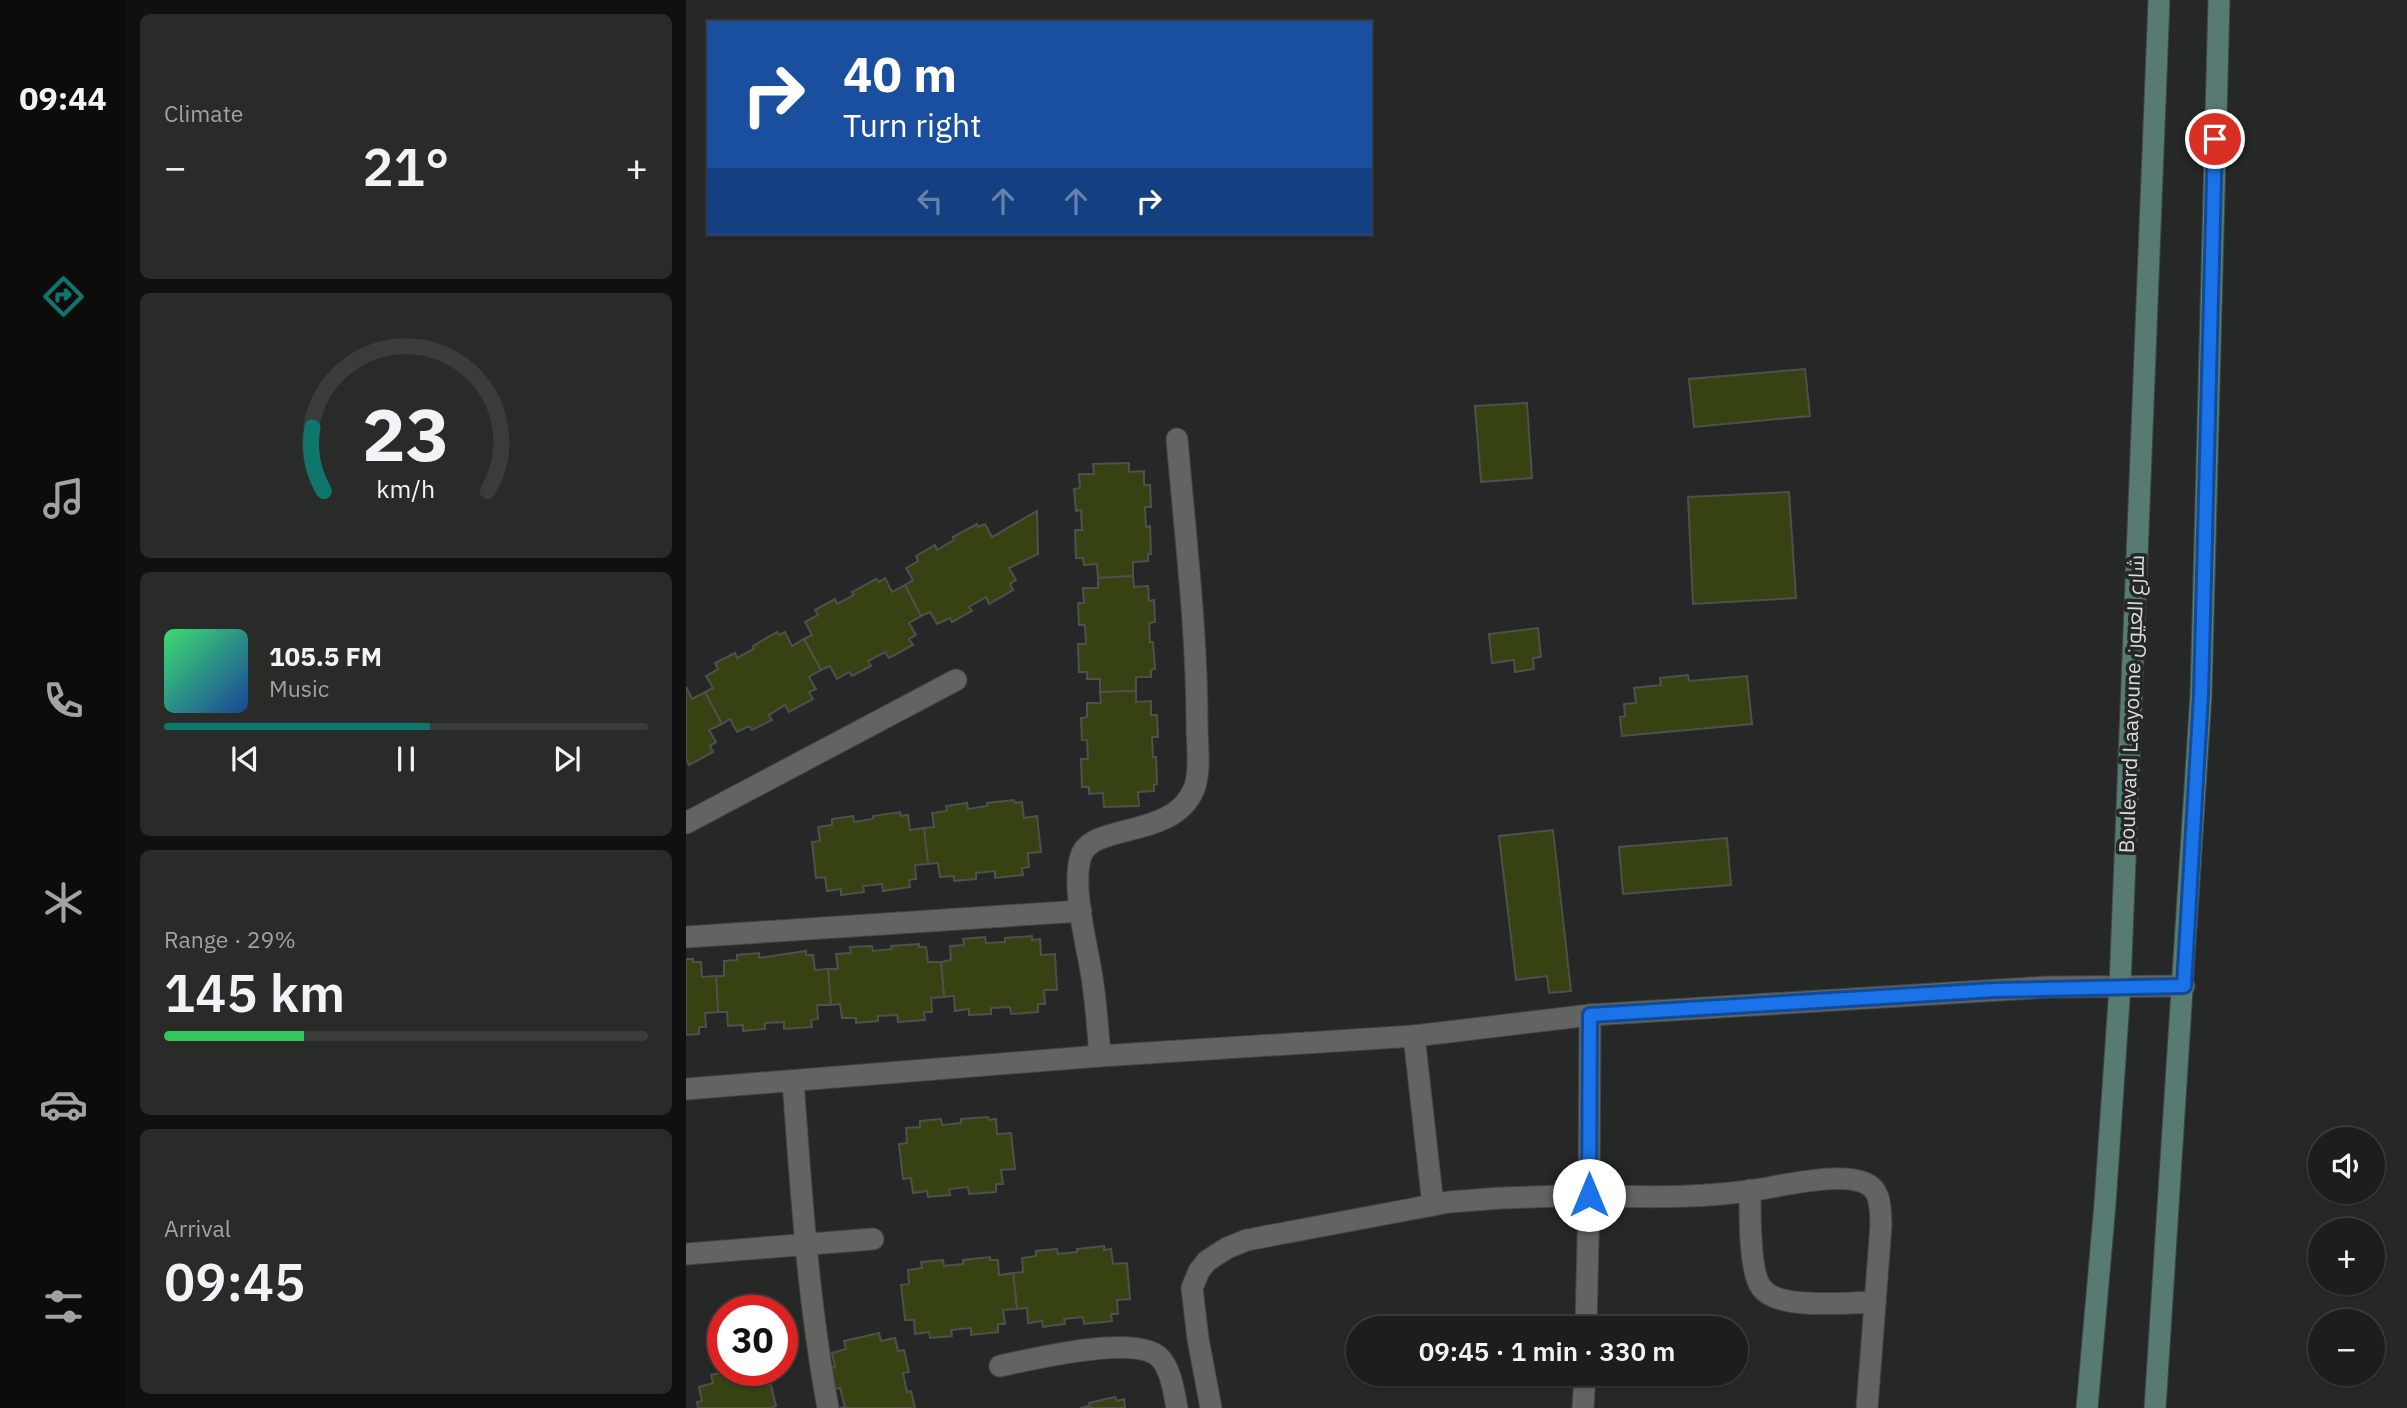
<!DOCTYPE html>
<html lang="en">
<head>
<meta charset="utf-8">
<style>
  :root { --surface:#1c1e1c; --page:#292b29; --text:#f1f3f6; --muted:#a0a2a3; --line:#3a3c3b; --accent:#0f766e }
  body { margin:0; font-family:"IBM Plex Sans",Cairo,sans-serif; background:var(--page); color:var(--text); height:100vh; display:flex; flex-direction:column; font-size:26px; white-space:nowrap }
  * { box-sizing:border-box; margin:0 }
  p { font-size:23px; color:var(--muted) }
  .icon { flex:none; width:38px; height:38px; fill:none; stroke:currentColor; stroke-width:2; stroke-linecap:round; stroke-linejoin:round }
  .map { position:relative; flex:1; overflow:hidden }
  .side { display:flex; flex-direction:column; gap:14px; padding:14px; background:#0f100f; width:560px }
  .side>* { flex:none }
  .top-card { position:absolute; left:21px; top:21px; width:665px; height:214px; border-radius:0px; box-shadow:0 2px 5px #0004,0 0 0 2px var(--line); background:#1a4fa0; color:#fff; overflow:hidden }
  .tools { position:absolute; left:1622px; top:1127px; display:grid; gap:14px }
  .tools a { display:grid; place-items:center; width:77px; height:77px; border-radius:50%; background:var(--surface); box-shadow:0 2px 5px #0004,0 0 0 2px var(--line); font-size:35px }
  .speed { position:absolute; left:21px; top:1295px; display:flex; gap:14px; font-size:35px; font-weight:700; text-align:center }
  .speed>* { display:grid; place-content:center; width:91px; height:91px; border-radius:50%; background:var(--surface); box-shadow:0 2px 5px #0004,0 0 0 2px var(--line); line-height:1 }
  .speed .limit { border:10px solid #d22; background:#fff; color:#111 }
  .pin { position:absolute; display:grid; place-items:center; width:60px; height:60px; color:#fff; margin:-30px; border:4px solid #fff; border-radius:50%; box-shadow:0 2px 7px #0007 }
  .me { position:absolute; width:77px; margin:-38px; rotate:0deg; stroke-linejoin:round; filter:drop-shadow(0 0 5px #0008) }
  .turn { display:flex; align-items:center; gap:24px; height:147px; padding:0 21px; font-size:32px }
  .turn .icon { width:91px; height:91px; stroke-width:2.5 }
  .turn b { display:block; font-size:49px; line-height:60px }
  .lanes { display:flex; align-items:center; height:66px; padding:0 21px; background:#0003; justify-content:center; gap:35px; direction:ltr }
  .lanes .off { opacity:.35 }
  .big { font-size:52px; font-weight:600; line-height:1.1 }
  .side .widget { flex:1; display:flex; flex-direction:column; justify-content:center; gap:10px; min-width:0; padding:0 24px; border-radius:10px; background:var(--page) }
  .side .dial { align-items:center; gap:0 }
  .dial svg { height:182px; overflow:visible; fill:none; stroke:var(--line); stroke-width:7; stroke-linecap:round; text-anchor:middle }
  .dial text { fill:var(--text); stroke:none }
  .song { display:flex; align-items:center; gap:21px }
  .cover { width:84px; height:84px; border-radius:10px; background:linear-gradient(135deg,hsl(140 70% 55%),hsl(220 70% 35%)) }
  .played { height:7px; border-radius:4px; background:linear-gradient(90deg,var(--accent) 55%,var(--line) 55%) }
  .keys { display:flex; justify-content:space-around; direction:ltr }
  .heat { display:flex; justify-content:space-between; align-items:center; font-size:38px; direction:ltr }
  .charge { height:10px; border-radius:5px; background:linear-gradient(90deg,#34c759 29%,var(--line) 0) }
  .trip { position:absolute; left:660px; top:1316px; width:402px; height:70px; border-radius:35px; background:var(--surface); box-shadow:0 2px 5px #0004,0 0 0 2px var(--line); font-weight:600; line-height:70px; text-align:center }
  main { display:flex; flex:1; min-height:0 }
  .tabs { display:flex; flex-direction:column; width:126px; justify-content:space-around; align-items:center; background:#0b0c0b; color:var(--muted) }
  .tabs .icon { width:49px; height:49px }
  .tabs .selected { color:var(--accent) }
  .tabs b { font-size:32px; color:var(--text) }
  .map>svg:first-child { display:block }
  .building { fill:#374212; stroke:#4f504d; stroke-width:2 }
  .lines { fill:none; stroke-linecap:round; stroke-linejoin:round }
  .street-casing { stroke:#434644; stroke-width:23 }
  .secondary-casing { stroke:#434644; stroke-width:23 }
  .street { stroke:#616461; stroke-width:21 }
  .secondary { stroke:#577b72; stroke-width:21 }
  .route-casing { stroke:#114b97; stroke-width:18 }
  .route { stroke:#1a73e8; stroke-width:12 }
  .labels { text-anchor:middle; stroke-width:7; stroke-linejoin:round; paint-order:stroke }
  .street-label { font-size:21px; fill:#dbdddb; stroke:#252826 }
</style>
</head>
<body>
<main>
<nav class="tabs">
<b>09:44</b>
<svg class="icon selected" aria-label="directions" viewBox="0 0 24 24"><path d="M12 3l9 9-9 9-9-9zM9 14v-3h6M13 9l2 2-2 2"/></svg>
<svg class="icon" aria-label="music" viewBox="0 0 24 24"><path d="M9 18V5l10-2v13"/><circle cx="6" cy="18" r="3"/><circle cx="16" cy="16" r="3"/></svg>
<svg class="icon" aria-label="phone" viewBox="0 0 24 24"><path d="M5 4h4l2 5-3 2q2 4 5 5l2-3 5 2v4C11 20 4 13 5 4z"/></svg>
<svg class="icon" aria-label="climate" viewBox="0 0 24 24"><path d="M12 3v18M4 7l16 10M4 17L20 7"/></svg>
<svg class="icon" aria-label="car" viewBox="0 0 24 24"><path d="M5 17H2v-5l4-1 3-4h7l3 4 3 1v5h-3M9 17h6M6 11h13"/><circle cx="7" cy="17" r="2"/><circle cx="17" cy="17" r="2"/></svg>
<svg class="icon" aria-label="filters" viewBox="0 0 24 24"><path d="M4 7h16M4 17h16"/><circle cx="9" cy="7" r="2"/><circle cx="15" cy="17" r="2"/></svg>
</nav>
<section class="side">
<div class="widget"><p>Climate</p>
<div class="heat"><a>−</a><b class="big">21°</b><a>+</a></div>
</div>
<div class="widget dial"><svg viewBox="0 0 100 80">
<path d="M14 69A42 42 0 1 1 86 69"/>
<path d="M14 69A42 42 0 0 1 9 41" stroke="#0f766e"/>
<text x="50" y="56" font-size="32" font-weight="700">23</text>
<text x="50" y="72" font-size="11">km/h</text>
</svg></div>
<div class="widget">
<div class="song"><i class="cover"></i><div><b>105.5 FM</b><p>Music</p></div></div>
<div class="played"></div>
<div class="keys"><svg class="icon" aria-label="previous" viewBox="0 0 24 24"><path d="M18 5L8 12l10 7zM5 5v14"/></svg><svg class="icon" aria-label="pause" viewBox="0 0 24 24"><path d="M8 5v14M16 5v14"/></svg><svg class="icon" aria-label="next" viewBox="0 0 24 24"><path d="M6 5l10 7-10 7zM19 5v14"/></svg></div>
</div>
<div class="widget"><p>Range · 29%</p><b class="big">145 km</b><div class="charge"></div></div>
<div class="widget"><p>Arrival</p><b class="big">09:45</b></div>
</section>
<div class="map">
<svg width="1721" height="1408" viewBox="0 0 1721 1408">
  <rect width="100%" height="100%" fill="#252826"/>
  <g class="building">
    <polygon points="1119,369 1124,416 1008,427 1003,379"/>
    <polygon points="841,403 846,478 795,482 789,406"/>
    <polygon points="443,463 443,472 458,471 458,485 464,485 465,507 459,507 460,527 464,526 465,554 462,554 462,561 447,562 447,576 412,578 411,564 398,565 397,558 390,558 389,530 396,530 395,510 390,511 388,489 394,488 393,474 408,474 407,464"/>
    <polygon points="1103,492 1110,598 1007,604 1002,497"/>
    <polygon points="351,511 352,554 323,568 330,580 324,584 327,590 303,604 300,597 283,607 286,611 266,622 264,618 251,624 244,612 235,616 219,585 227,580 220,568 232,561 230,556 249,545 251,550 268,540 267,537 291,524 292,527 299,524 306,537"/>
    <polygon points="447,576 448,587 462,586 463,601 468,600 469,622 463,623 464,642 467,642 469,669 465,670 465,677 450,677 450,691 414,692 414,679 401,679 401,672 393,672 392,644 400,644 399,625 393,625 392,603 398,603 397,588 412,588 412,578"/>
    <polygon points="199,578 206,592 219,585 235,616 223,623 230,635 223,639 227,645 203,658 199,652 182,661 185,666 166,676 163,672 151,679 144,666 135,670 118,639 126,635 119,622 132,615 129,610 149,599 151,604 168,595 166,592 190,579 193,582"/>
    <polygon points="852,628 855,657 847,658 848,669 829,672 828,660 806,663 803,634"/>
    <polygon points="91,632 93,635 99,632 106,646 118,639 135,670 123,677 130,689 123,692 127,699 103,712 99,705 83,715 86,720 66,730 63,726 51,732 44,719 36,724 19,692 27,688 20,676 32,669 29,663 49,653 51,658 68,649 67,646"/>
    <polygon points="1002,675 1003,681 1061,676 1066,724 936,736 934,717 939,716 938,704 950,703 948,688 975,685 974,678"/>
    <polygon points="0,687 6,699 19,692 36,724 23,730 30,742 24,746 27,752 3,765 0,759"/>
    <polygon points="450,691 450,702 465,701 465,715 471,715 472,737 466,737 467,757 470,757 471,784 468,785 468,791 452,792 453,806 418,807 417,793 403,794 403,787 396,787 395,759 402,759 401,740 396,740 395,718 401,717 401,703 415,703 414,692"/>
    <polygon points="328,800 329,803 336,802 338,818 351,816 355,852 342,853 343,867 336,868 337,875 309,878 309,871 290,873 290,879 268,881 268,876 254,877 252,863 242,864 238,828 248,827 246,813 261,811 260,806 281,803 282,809 301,806 301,803"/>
    <polygon points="214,812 215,816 222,815 224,830 238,828 242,864 229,865 230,879 223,880 224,887 197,891 196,884 177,886 178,892 155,895 155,889 141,891 139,877 130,878 126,842 134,841 132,827 146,825 146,819 167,816 168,822 187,819 187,816"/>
    <polygon points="867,830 885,991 863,993 861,976 830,980 813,836"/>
    <polygon points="1041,838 1045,885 937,894 933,847"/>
    <polygon points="346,936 346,940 354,939 355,955 369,954 371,990 358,990 359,1004 352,1004 352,1012 325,1014 324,1007 305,1008 305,1014 283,1015 283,1009 269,1011 268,996 258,997 255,962 265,960 264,946 278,945 277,939 299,937 300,943 319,942 319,938"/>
    <polygon points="233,944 233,947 240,947 242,962 255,962 258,997 245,998 246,1012 238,1012 239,1020 212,1022 211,1015 192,1016 192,1021 170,1023 170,1018 156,1018 154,1004 145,1005 142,969 152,969 150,954 165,953 164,947 186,946 187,951 206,949 205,946"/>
    <polygon points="120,951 120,955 127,955 129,970 142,969 145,1005 131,1005 132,1019 125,1020 126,1027 98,1029 98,1022 79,1023 79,1029 57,1031 57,1025 42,1026 41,1012 32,1012 30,976 38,976 38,961 51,960 51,955 73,953 73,958"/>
    <polygon points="0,959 7,959 7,962 15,962 16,977 30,976 32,1012 19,1013 20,1027 13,1027 13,1034 0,1035"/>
    <polygon points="302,1117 303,1120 310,1119 311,1134 325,1133 329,1169 315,1170 317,1184 310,1184 310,1192 283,1194 282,1187 263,1189 264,1195 242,1197 241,1191 227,1193 225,1178 217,1179 213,1144 221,1143 220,1128 234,1127 234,1121 255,1119 256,1125 275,1123 275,1119"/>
    <polygon points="418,1246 418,1250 425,1249 427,1264 441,1263 444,1299 431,1300 432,1314 425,1314 426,1321 398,1324 397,1317 378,1319 379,1324 357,1327 356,1321 342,1323 341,1308 331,1309 327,1273 337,1272 336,1258 350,1256 350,1251 371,1249 372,1254 391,1252 391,1249"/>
    <polygon points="304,1257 304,1260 312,1260 313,1275 327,1273 331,1309 317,1310 319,1324 312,1324 312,1332 285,1335 285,1328 265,1330 266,1336 244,1338 243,1332 229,1334 228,1320 219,1320 215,1285 223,1284 222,1270 236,1268 235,1262 257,1260 258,1266 277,1264 277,1260"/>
    <polygon points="193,1333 195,1341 209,1338 212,1351 218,1350 223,1372 217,1373 221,1392 225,1391 229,1408 154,1408 159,1407 154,1388 149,1389 144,1368 149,1367 146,1353 160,1349 158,1341"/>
    <polygon points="45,1370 61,1370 62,1375 76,1372 79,1385 85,1385 90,1406 85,1408 12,1408 11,1402 16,1401 13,1387 27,1383 25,1375"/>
    <polygon points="429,1397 431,1401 438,1399 439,1408 394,1408 404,1406 403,1403"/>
  </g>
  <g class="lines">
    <defs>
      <g id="street">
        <polyline points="0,823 270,680"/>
        <polyline points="0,937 395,911"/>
        <path d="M904 1015 903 1195C956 1198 1010 1198 1063 1191 1092 1187 1152 1171 1179 1183 1196 1190 1194 1210 1195 1225L1181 1408"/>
        <polyline points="728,1036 747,1205"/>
        <path d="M414 1056C412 1030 410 1003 406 977 401 945 385 886 395 856 406 822 487 840 508 789 515 770 511 745 511 725 511 630 499 534 491 439"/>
        <path d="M107 1081C115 1190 122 1300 142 1408"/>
        <polyline points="0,1089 414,1056 728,1036 904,1015 1362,987 1498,986"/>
        <path d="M1064 1190C1064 1213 1063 1270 1075 1287 1091 1311 1162 1302 1189 1302"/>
        <polyline points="0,1254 187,1239"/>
        <path d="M314 1366C347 1359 448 1334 473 1357 485 1368 488 1393 491 1408"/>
        <polyline points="525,1408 512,1339 506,1288 513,1271 521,1261 541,1248 561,1240 763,1202 815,1198 903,1195 900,1328"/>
        <polyline points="897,1408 899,1374"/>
      </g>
      <g id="secondary">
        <polyline points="1401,1408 1419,1204 1434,986 1473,0"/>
        <polyline points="1469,1408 1515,695 1533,0"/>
      </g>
    </defs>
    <use href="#street" class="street-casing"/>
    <use href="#secondary" class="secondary-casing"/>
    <use href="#street" class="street"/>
    <use href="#secondary" class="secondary"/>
  </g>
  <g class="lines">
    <defs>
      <polyline id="route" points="903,1195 904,1015 1308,990 1498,986 1515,695 1529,139"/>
    </defs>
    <use href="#route" class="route-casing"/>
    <use href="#route" class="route"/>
  </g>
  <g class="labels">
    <g class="street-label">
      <text transform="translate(1446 704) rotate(-88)" y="7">Boulevard Laayoune شارع العيون</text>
    </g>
  </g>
</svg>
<div class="tools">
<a><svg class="icon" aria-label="sound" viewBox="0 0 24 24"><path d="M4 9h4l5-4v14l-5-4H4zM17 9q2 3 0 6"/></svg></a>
<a>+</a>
<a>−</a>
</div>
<div class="speed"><div class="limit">30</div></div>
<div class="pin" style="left:1529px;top:139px;background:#d93025"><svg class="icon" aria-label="arrive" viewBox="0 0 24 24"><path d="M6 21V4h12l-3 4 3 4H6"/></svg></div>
<svg class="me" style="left:903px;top:1195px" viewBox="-20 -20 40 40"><circle r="19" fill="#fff"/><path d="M0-13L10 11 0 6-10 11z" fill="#1a73e8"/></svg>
<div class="trip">09:45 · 1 min · 330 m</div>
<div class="top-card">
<div class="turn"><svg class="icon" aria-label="right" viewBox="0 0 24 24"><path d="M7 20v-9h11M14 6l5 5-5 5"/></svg><div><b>40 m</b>Turn right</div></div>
<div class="lanes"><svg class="icon off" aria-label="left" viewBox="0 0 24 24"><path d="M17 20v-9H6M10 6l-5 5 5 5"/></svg><svg class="icon off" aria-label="ahead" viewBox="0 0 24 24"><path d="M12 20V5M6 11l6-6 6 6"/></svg><svg class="icon off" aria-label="ahead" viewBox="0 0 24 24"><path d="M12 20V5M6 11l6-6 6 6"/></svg><svg class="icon" aria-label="right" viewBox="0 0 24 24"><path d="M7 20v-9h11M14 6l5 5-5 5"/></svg></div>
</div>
</div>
</main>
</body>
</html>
